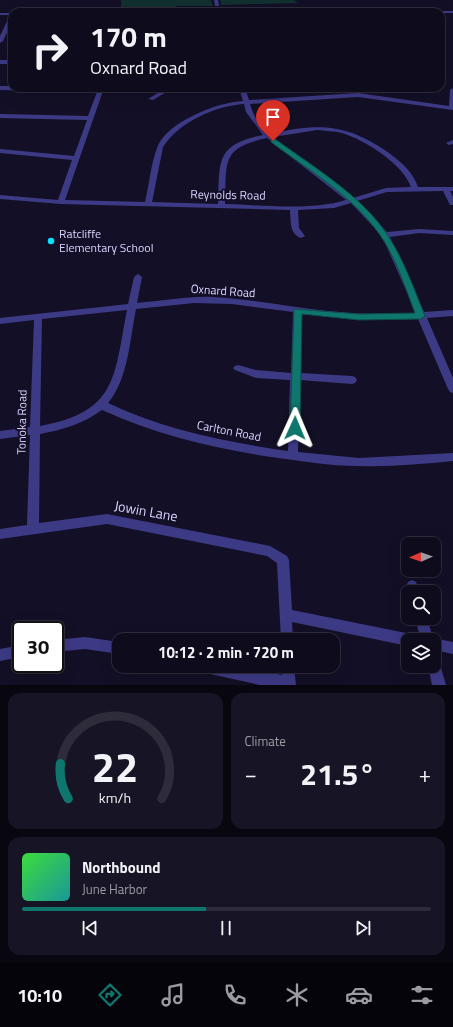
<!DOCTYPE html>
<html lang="en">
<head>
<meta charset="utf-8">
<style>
  :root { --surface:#0e0b1c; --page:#171425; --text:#f1f3f6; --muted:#9b9ba3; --line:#2e2b3b; --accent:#0f766e }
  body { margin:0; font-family:"Titillium Web",sans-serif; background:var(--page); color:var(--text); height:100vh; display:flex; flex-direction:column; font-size:15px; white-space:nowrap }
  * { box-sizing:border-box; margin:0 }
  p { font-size:13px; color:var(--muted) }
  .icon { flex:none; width:22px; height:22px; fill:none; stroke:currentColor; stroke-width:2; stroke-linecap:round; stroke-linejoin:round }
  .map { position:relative; height:685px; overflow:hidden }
  .details { display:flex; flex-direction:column; gap:8px; padding:8px; background:#08060f; flex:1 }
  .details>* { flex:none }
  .top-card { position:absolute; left:8px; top:8px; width:437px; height:84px; border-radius:12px; box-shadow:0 4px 16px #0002,0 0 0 1px var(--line); background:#0e0b1c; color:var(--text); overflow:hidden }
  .needle { width:26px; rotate:268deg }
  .tools { position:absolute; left:401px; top:537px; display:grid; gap:8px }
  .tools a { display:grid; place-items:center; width:40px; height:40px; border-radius:8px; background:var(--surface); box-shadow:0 4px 16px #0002,0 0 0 1px var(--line); font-size:20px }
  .speed { position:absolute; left:12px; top:621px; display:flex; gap:8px; font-size:20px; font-weight:700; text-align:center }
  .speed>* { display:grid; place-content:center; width:52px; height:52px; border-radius:50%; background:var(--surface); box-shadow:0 4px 16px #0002,0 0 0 1px var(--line); line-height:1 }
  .speed .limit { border:2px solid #111; border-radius:6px; background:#fff; color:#111 }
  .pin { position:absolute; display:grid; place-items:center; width:34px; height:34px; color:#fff; margin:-41px -17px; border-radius:50% 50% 50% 0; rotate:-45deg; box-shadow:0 0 4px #0007 }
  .pin .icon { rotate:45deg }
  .me { position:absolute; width:44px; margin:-22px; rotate:1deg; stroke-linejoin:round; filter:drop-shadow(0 0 3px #0008) }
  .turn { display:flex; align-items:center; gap:14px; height:84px; padding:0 16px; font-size:18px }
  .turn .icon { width:52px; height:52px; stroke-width:2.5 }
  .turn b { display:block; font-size:28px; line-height:34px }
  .big { font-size:30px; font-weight:700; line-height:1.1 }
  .details .widget { flex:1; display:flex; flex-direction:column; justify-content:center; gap:6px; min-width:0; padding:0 14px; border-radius:12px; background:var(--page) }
  .details .dial { align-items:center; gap:0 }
  .dial svg { height:104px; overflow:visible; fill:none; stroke:var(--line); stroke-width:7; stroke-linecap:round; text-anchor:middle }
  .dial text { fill:var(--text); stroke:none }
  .song { display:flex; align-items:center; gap:12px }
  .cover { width:48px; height:48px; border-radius:6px; background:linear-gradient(135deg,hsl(120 70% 55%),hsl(180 70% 35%)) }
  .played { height:4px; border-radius:2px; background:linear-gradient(90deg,var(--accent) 45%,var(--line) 45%) }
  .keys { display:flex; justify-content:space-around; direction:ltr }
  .heat { display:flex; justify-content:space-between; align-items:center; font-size:22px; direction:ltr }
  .details .tiles { flex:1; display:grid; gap:8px; grid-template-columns:1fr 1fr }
  .widget:last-child { grid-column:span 2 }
  .trip { position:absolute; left:112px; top:633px; width:228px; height:40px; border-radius:12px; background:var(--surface); box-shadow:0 4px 16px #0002,0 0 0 1px var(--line); font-weight:700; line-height:40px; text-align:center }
  .tab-bar { display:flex; height:64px; justify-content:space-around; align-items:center; background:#06040b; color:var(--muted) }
  .tab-bar .icon { width:28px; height:28px }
  .tab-bar .selected { color:var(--accent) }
  .tab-bar b { font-size:18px; color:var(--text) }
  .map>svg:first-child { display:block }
  .green { fill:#12302f }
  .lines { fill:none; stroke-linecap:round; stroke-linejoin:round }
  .minor { fill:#3d3a85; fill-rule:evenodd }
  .route { fill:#0f766e; stroke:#0a4d48 }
  .poi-dot { fill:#00e5ff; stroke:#130f26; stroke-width:1.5 }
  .labels { text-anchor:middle; stroke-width:4; stroke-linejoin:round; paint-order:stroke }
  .street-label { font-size:12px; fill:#d9d4ff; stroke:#130f26 }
  .poi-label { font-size:12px; fill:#d9d4ff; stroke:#130f26; text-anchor:start }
  .near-street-label { font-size:14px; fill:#d9d4ff; stroke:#130f26 }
</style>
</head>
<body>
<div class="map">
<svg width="453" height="685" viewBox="0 0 453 685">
  <rect width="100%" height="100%" fill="#130f26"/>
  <g class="green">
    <polygon points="121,0 211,0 213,6 176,6 176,12 121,12"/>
    <polygon points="220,0 294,0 298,3 221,5"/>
  </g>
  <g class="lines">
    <g class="minor">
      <polygon points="214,0 218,0 219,6 215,6"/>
      <polygon points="323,11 417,11 419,12 321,12"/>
      <polygon points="441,11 453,11 453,13 441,13 441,12 439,12"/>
      <polygon points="0,13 12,13 12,21 3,41 0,43 0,36 10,15 0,15"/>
      <rect x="0" y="60" width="12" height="4"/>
      <path d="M0 86H12V88H104L65 200 145 202C149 185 151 164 157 148 166 122 218 102 243 101L239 88H245L249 100 358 93 449 106 450 90 453 88V110L358 97 250 104C253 115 260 127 269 134 319 123 346 123 389 153 401 162 413 172 418 187H453V191H450L453 197V205H450L443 191 387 192 357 201 387 232 419 229 453 231V235L419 233 390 237 424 312 453 310V316L427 318 453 378V393L450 392 448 389 418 319 359 320 301 314 300 373 352 376 355 377 357 380 355 383 352 384 300 380 298 452 359 458 453 453V461C422 464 390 467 359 466 330 466 300 461 271 457 213 448 156 435 102 410 84 423 63 430 40 434L39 523 107 514 270 546 287 556 289 560 292 610 411 634 415 636 417 640H408V646L292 622 293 640H281L277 563 267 556 107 524 0 539V529L27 525 30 435 0 439V431L30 427 34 320 0 324V318L128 304 134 277 138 274 142 277 137 303C162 301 188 296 213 297 251 299 289 307 328 311 357 314 386 315 416 313L382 236 351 203 334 208 298 210 299 228 305 236 301 238C289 234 291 220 290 210L61 204 0 199V195L58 200 72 160 0 153V149L74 156 87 120 0 118V114L88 116 97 92 0 90ZM244 104 246 112 263 135C215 145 220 161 218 204L152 202 163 147C179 122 215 106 244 104ZM317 130C325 131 334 131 342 133 365 140 403 164 411 187L386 188 353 198 273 137ZM267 138 346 200C310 211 263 205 225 204 227 162 220 148 267 138ZM194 303 232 304 293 312 291 373 256 370 238 365 235 366 233 368 235 370 256 378 290 380 288 451C226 442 165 430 108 403 128 380 130 339 136 309ZM127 310C114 376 118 412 40 426L42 319Z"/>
      <polygon points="166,88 173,88 153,100 148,99"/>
      <polygon points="453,140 453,144 449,145 446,143"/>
      <polygon points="412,580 416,582 420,592 408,592 406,586 408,582"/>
      <polygon points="415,618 427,618 433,638 453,642 453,654 434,650 434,640 421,640"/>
      <polygon points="85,637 119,642 119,654 85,649 55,652 55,640"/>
      <polygon points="21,645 21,657 0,661 0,649"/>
      <polygon points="434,660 439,661 446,685 432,685 428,666 434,666"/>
      <polygon points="195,666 232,666 282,675 282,666 294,666 296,685 260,685 201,672 196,671"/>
    </g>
  </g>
  <path class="route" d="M271 139H275C312 166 364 197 388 236 404 260 414 289 425 316L421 319 359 320 302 314 300 428 298 431H291L290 428 294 309 359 314 415 313C405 287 396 258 380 235 353 196 308 170 271 142Z"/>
  <circle class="poi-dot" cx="51" cy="241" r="4"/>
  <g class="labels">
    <g class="street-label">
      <text transform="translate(228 195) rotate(1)" y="4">Reynolds Road</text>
      <text transform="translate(223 291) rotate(4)" y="4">Oxnard Road</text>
      <text transform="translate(22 422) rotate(-89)" y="4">Tonoka Road</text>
      <text transform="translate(229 431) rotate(11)" y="4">Carlton Road</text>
    </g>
    <g class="poi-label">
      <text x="59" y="238">Ratcliffe<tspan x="59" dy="14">Elementary School</tspan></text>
    </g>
    <g class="near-street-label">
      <text transform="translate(146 511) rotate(10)" y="5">Jowin Lane</text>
    </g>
  </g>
</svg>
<div class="tools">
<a><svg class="needle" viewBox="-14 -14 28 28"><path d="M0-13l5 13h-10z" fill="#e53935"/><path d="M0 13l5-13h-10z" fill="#9b9ba3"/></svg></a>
<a><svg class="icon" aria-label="search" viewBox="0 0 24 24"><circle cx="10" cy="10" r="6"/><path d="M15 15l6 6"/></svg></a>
<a><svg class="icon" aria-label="layers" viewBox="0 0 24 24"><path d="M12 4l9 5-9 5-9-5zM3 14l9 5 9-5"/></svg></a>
</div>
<div class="speed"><div class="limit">30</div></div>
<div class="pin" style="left:273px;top:141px;background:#d93025"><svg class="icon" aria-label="arrive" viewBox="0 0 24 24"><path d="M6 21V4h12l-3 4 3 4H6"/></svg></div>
<svg class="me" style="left:295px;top:428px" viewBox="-20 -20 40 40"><path d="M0-17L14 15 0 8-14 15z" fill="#0f766e" stroke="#fff" stroke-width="4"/></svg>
<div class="trip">10:12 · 2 min · 720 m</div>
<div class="top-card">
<div class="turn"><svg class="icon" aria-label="right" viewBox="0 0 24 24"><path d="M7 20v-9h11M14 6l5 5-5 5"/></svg><div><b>170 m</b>Oxnard Road</div></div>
</div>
</div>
<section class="details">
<div class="tiles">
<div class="widget dial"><svg viewBox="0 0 100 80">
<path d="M14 69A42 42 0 1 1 86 69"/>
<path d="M14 69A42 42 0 0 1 8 42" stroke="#0f766e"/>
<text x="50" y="56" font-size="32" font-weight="700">22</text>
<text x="50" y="72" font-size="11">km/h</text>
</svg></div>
<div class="widget"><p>Climate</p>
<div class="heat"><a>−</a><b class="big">21.5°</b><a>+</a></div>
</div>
<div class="widget">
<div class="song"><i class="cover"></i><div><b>Northbound</b><p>June Harbor</p></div></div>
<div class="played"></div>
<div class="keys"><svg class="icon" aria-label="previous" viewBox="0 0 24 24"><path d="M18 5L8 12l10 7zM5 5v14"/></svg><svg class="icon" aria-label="pause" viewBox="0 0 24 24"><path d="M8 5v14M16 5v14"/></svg><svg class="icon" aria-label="next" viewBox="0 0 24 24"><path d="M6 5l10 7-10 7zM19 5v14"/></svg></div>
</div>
</div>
</section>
<nav class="tab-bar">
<b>10:10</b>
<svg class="icon selected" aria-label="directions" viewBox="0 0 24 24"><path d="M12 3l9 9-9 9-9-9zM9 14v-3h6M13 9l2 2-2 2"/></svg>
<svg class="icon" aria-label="music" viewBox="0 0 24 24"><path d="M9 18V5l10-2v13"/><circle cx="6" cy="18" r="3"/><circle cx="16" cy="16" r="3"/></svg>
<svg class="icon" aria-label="phone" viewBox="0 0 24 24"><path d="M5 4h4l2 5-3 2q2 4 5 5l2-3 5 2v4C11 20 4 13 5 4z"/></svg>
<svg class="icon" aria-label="climate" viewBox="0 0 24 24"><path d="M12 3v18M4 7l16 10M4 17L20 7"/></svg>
<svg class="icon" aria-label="car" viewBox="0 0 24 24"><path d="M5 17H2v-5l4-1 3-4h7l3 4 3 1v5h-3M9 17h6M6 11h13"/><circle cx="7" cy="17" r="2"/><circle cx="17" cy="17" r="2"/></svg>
<svg class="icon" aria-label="filters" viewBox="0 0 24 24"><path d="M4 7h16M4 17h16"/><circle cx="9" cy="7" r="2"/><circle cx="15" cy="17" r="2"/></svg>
</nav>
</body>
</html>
